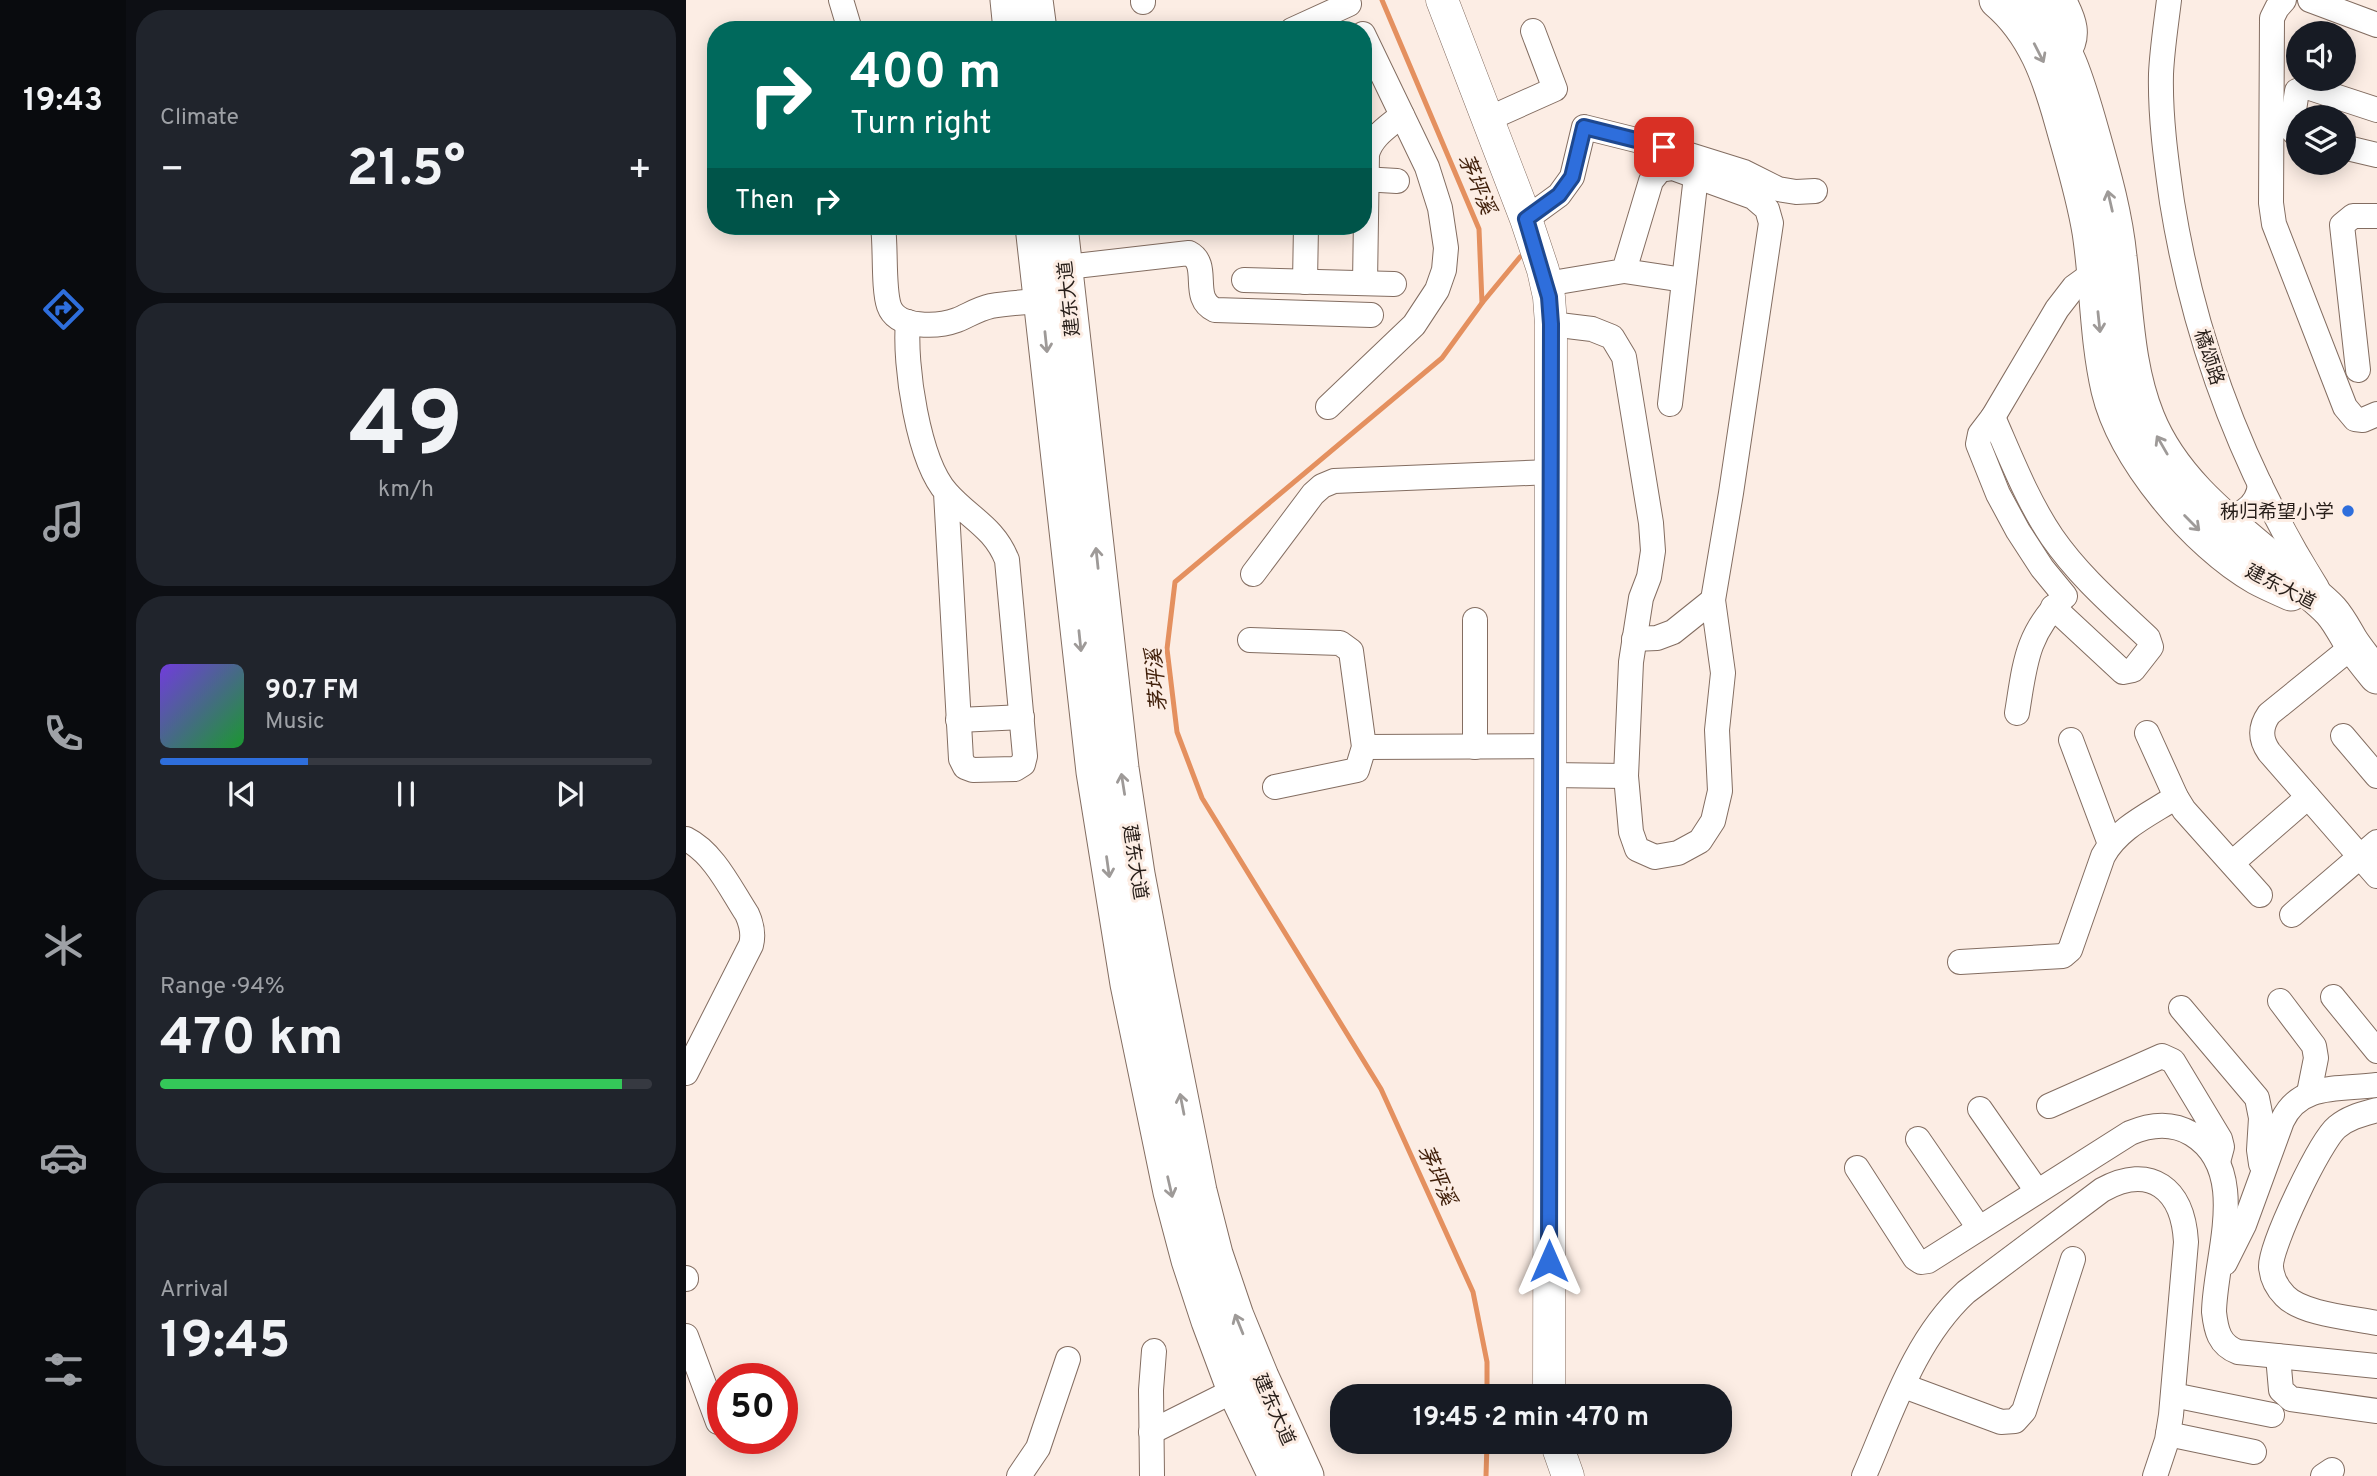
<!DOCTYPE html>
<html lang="en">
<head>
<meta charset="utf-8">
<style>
  :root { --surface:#171b24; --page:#20242c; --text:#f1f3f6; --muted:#9ea1a6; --line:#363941; --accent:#2e6edc }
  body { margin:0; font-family:Overpass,"Noto Sans SC",sans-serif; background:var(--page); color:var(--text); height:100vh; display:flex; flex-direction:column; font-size:26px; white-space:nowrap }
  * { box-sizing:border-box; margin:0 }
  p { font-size:23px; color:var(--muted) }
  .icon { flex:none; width:38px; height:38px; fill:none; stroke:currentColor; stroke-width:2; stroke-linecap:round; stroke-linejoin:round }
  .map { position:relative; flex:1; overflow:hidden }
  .sheet { display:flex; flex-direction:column; gap:10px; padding:10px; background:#0d0f14; width:560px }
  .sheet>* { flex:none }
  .banner { position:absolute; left:21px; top:21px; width:665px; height:214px; border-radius:28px; box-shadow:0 4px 18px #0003; background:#00695c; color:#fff; overflow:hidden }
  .controls { position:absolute; left:1600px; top:21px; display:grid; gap:14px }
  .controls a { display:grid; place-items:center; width:70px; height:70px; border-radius:50%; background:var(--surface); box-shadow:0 4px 18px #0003; font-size:35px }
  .speed { position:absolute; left:21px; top:1363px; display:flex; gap:14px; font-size:35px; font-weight:700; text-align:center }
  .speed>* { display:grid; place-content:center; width:91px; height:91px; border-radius:50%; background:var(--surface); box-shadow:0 4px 18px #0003; line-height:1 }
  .speed .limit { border:10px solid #d22; background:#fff; color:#111 }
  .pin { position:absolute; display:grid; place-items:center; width:60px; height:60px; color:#fff; margin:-30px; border-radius:14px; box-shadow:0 4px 10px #0006 }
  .me { position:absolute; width:77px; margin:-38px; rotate:0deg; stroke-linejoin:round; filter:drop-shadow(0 0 5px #0008) }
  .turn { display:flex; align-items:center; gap:24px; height:147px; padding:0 28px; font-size:32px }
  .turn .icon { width:91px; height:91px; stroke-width:2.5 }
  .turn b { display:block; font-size:49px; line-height:60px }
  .then { display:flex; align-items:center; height:66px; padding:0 28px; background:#0003; gap:14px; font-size:26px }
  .big { font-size:52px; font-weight:700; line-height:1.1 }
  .sheet .tile { flex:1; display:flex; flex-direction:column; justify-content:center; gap:10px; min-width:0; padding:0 24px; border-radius:28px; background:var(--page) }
  .sheet .dial { align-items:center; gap:0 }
  .dial b { font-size:91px; line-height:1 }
  .song { display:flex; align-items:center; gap:21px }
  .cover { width:84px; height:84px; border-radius:10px; background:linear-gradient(135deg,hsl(260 70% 55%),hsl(130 70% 35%)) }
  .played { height:7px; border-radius:4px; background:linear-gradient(90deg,var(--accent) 30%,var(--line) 30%) }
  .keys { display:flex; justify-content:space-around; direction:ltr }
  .heat { display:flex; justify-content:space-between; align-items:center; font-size:38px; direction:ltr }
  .charge { height:10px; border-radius:5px; background:linear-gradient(90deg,#34c759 94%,var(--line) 0) }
  .trip { position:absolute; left:644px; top:1384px; width:402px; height:70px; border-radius:28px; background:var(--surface); box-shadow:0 4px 18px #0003; font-weight:700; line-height:70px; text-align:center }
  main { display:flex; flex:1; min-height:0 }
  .dock { display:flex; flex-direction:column; width:126px; justify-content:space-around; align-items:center; background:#090b0e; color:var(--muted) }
  .dock .icon { width:49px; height:49px }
  .dock .active { color:var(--accent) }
  .dock b { font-size:32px; color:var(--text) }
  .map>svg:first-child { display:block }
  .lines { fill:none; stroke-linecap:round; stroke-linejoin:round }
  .stream { stroke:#e4905f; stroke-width:5 }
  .minor-casing { stroke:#836d61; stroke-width:26 }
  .major-casing { stroke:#836d61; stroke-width:33 }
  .highway-casing { stroke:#836d61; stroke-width:37 }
  .minor { stroke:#fff; stroke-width:24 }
  .major { stroke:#fff; stroke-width:32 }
  .highway { stroke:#fff; stroke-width:35 }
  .oneway { stroke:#9e9a98 }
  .route-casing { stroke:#1e488f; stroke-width:18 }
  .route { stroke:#2e6edc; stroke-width:12 }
  .poi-dot { fill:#2e6edc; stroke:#fcede4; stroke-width:2.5 }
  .labels { text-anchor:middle; stroke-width:6; stroke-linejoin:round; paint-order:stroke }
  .street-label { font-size:19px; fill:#271e19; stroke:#fcede4 }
  .poi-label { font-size:19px; fill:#271e19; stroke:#fcede4; text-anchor:end }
  .water-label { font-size:21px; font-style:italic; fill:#401f0a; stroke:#fcede4 }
</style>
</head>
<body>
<main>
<nav class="dock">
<b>19:43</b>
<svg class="icon active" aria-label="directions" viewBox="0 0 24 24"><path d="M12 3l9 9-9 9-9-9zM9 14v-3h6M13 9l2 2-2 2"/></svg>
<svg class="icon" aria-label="music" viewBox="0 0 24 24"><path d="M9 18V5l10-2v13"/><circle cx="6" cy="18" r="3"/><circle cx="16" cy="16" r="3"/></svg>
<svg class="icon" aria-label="phone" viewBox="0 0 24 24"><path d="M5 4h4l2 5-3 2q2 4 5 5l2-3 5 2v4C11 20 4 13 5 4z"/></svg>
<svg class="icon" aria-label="climate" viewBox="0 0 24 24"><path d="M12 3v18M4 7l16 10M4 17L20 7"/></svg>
<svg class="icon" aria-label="car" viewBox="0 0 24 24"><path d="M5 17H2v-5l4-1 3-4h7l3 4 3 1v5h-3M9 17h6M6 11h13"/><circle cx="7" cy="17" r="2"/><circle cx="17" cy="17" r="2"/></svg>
<svg class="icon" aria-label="filters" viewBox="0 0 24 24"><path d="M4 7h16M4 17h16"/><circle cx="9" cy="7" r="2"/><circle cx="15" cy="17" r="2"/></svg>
</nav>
<section class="sheet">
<div class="tile"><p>Climate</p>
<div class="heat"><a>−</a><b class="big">21.5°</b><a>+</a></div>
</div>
<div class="tile dial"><b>49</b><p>km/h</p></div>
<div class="tile">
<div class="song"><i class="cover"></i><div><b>90.7 FM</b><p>Music</p></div></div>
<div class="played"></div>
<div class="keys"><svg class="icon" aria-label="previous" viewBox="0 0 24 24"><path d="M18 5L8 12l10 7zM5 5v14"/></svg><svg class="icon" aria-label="pause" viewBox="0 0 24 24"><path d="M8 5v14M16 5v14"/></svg><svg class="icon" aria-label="next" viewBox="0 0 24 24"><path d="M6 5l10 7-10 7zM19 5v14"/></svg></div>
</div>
<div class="tile"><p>Range · 94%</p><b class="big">470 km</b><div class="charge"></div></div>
<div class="tile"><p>Arrival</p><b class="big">19:45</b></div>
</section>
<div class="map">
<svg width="1691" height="1476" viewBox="0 0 1691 1476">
  <rect width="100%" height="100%" fill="#fcede4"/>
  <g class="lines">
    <g class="stream">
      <polyline points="696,0 793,229 796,303 756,358 489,582 481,649 491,732 516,798 695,1089 787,1292 801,1362 801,1396"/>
      <polyline points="796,303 834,257"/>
      <polyline points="800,1476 801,1442"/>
    </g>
    <defs>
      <g id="minor">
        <polyline points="155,0 164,30"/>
        <polyline points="457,0 457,2"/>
        <path d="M1378 0C1388 19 1395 36 1381 55"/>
        <path d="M1483 0C1480 25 1476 50 1475 74 1474 116 1480 160 1486 202 1508 339 1557 470 1631 588"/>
        <polyline points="1598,0 1591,8 1586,18 1585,203 1588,224 1659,407 1669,419 1677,420 1691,414"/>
        <polyline points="1624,0 1691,25"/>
        <polyline points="606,30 663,4"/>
        <polyline points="802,119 869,89 847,31"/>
        <polyline points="1612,136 1605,129 1611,91 1621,87 1691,110"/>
        <polyline points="1657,147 1691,155"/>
        <polyline points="677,179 711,181"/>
        <polyline points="840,219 873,195 886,177 898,127 978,147 1058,172 1092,189 1110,192 1129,191"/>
        <path d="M197 226C200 248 197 288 203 306 211 329 252 327 271 320 283 315 292 309 305 306 326 302 348 302 370 300"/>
        <path d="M363 269 503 253C526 265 503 298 529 310L685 315"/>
        <polyline points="938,271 998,280"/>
        <polyline points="558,280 708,284"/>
        <polyline points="619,282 620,226"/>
        <path d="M679 283 681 154C686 136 702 127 716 115"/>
        <polyline points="860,284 938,271 965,181 974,170 987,168 1067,197 1081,209 1085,223 1045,493 1027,600 1037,673 1031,730 1034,791 1027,821 1014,841 992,853 969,857 951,849 945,832 940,776 945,662 955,598 963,577 967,551 965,523 938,357 926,337 906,329 865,324"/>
        <path d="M222 322C218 364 232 461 261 493 283 518 308 527 321 560L339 756 337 764 329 769 287 770 279 767 275 759 260 493"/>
        <polyline points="1672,370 1656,225 1667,216 1691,216"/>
        <polyline points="984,404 1010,176"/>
        <polyline points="642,407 728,325 751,290 758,270 760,248 754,208 741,167 677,34"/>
        <path d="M1307 417C1325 458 1341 500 1366 537 1393 576 1428 606 1462 638L1465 647 1447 670 1437 672 1367 607"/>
        <path d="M1528 509C1550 524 1572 507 1574 484"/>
        <polyline points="567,574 627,494 636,486 648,481 865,472"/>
        <polyline points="1379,596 1356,568 1332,531 1312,494 1292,444 1294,434 1307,417 1371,309 1388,287 1417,266"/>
        <polyline points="948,639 971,638 987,632 1027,600"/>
        <polyline points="564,640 654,643 665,651 678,747 671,770 589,787"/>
        <path d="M1667 646 1583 714C1574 727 1574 739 1583 752L1691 876"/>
        <path d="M1331 713C1339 664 1340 634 1378 597"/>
        <polyline points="272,720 336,717"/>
        <polyline points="1461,733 1490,797 1498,810 1574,895"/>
        <polyline points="1657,736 1691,776"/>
        <polyline points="1385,740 1424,844"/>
        <polyline points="678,747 864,746"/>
        <polyline points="789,747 789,620"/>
        <polyline points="864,775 940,776"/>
        <path d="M0 839C28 853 44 888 61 914 66 925 68 934 65 945L0 1073"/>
        <polyline points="1546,863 1622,797"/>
        <polyline points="1606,915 1691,842"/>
        <path d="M1274 962 1377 956 1384 950 1417 856C1432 828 1464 814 1490 797"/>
        <polyline points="1647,997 1691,1051"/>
        <polyline points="1594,1001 1628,1046 1630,1058 1623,1093"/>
        <polyline points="1495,1008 1571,1098 1575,1118 1573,1150 1575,1164"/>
        <polyline points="1363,1106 1476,1056 1487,1061 1534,1139 1536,1147 1532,1162"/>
        <polyline points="1294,1109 1351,1191"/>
        <path d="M1691 1110C1677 1114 1663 1117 1651 1127 1634 1141 1584 1246 1585 1267 1586 1278 1591 1288 1599 1296 1616 1314 1666 1318 1691 1323"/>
        <polyline points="1232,1139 1293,1228"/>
        <path d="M1171 1168 1229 1258 1235 1262 1242 1261 1444 1133C1465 1124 1486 1122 1506 1134 1565 1170 1529 1256 1528 1312 1530 1330 1533 1345 1552 1352L1691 1366"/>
        <path d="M1539 1263 1558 1225 1596 1121C1614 1082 1655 1090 1691 1085"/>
        <polyline points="0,1278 0,1279"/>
        <polyline points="0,1336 32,1422"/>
        <polyline points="1592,1356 1595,1390 1605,1399 1691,1411"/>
        <polyline points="1218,1386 1315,1422 1329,1421 1338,1411 1387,1259"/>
        <polyline points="1487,1395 1586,1415"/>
        <polyline points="465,1432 561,1384"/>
        <polyline points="1482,1434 1568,1452"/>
        <polyline points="333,1476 352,1448 382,1359"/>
        <polyline points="466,1476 465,1390 468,1351"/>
        <path d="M1178 1476C1206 1412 1228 1340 1280 1292L1416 1190C1465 1163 1497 1189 1500 1242L1485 1415 1481 1440 1469 1476"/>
        <polyline points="1637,1476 1646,1470"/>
      </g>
      <g id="major">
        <polyline points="756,0 840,219 857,270 863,297 865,324 863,1396"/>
        <polyline points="870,1442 882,1476"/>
      </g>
      <g id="highway">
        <polyline points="322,0 325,30"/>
        <polyline points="349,0 353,30"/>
        <path d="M1311 0C1349 32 1364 77 1377 124 1387 160 1398 195 1404 232 1412 284 1411 338 1423 390 1439 457 1511 543 1571 577 1582 583 1594 588 1605 593"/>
        <path d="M1344 0C1380 39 1393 88 1407 138 1418 177 1429 216 1433 257 1440 311 1440 366 1461 418 1489 488 1555 532 1610 580 1621 590 1635 600 1645 611 1653 620 1659 632 1665 642 1673 654 1682 665 1691 676"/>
        <polyline points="347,226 408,772 442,984 485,1192 503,1260 523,1321 548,1388 590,1476"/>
        <polyline points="374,226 435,768 451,874 471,980 513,1191 529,1254 550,1316 575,1377 620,1476"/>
      </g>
    </defs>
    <use href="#minor" class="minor-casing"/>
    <use href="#major" class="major-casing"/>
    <use href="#highway" class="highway-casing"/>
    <use href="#minor" class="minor"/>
    <use href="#major" class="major"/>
    <use href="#highway" class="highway"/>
  </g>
  <defs><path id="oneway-shaft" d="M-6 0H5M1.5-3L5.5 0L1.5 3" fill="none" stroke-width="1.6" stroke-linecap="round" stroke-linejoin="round" transform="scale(1.75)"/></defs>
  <g class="oneway">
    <use href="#oneway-shaft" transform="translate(1353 53) rotate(63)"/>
    <use href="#oneway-shaft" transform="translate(1424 201) rotate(-103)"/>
    <use href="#oneway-shaft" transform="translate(1413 322) rotate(84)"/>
    <use href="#oneway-shaft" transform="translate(360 342) rotate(84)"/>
    <use href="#oneway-shaft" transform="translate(1476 445) rotate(-120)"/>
    <use href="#oneway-shaft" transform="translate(1506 523) rotate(45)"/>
    <use href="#oneway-shaft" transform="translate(411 558) rotate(-96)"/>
    <use href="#oneway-shaft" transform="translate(394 641) rotate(84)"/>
    <use href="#oneway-shaft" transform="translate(437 784) rotate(-99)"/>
    <use href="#oneway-shaft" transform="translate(422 867) rotate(82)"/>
    <use href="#oneway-shaft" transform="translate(496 1104) rotate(-101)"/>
    <use href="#oneway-shaft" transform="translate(484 1187) rotate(77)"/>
    <use href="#oneway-shaft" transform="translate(553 1324) rotate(-112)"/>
  </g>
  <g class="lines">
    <defs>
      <polyline id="route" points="863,1261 865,324 863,297 840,219 873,195 886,177 898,127 978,147"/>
    </defs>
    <use href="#route" class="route-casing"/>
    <use href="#route" class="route"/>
  </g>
  <circle class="poi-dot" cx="1662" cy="511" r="7"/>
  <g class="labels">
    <g class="street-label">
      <text transform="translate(382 299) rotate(-96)" y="7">建东大道</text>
      <text transform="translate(1524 357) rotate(72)" y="7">橘颂路</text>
      <text transform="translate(1595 586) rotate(27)" y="7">建东大道</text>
      <text transform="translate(450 862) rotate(81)" y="7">建东大道</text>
      <text transform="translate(589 1409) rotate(66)" y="7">建东大道</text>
    </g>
    <g class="poi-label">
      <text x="1648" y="518">秭归希望小学</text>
    </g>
    <g class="water-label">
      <text transform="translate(791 184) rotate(67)" y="7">茅坪溪</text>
      <text transform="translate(470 680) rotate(-95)" y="7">茅坪溪</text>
      <text transform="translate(751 1175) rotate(66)" y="7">茅坪溪</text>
    </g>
  </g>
</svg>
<div class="controls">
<a><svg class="icon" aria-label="sound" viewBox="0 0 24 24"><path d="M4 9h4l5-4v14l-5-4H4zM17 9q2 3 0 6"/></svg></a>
<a><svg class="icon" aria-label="layers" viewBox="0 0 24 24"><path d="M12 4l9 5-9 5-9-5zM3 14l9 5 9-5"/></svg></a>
</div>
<div class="speed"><div class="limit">50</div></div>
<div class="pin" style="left:978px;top:147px;background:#d93025"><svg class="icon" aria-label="arrive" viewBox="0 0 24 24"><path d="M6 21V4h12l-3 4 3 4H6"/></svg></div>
<svg class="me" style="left:863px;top:1261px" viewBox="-20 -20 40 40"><path d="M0-17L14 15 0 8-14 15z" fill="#2e6edc" stroke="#fff" stroke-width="4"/></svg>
<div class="trip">19:45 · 2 min · 470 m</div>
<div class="banner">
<div class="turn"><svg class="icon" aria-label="right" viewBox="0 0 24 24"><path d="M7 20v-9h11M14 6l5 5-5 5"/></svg><div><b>400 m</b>Turn right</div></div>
<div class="then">Then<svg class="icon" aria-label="right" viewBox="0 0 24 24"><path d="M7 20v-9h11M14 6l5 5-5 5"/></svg></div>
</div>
</div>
</main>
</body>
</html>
